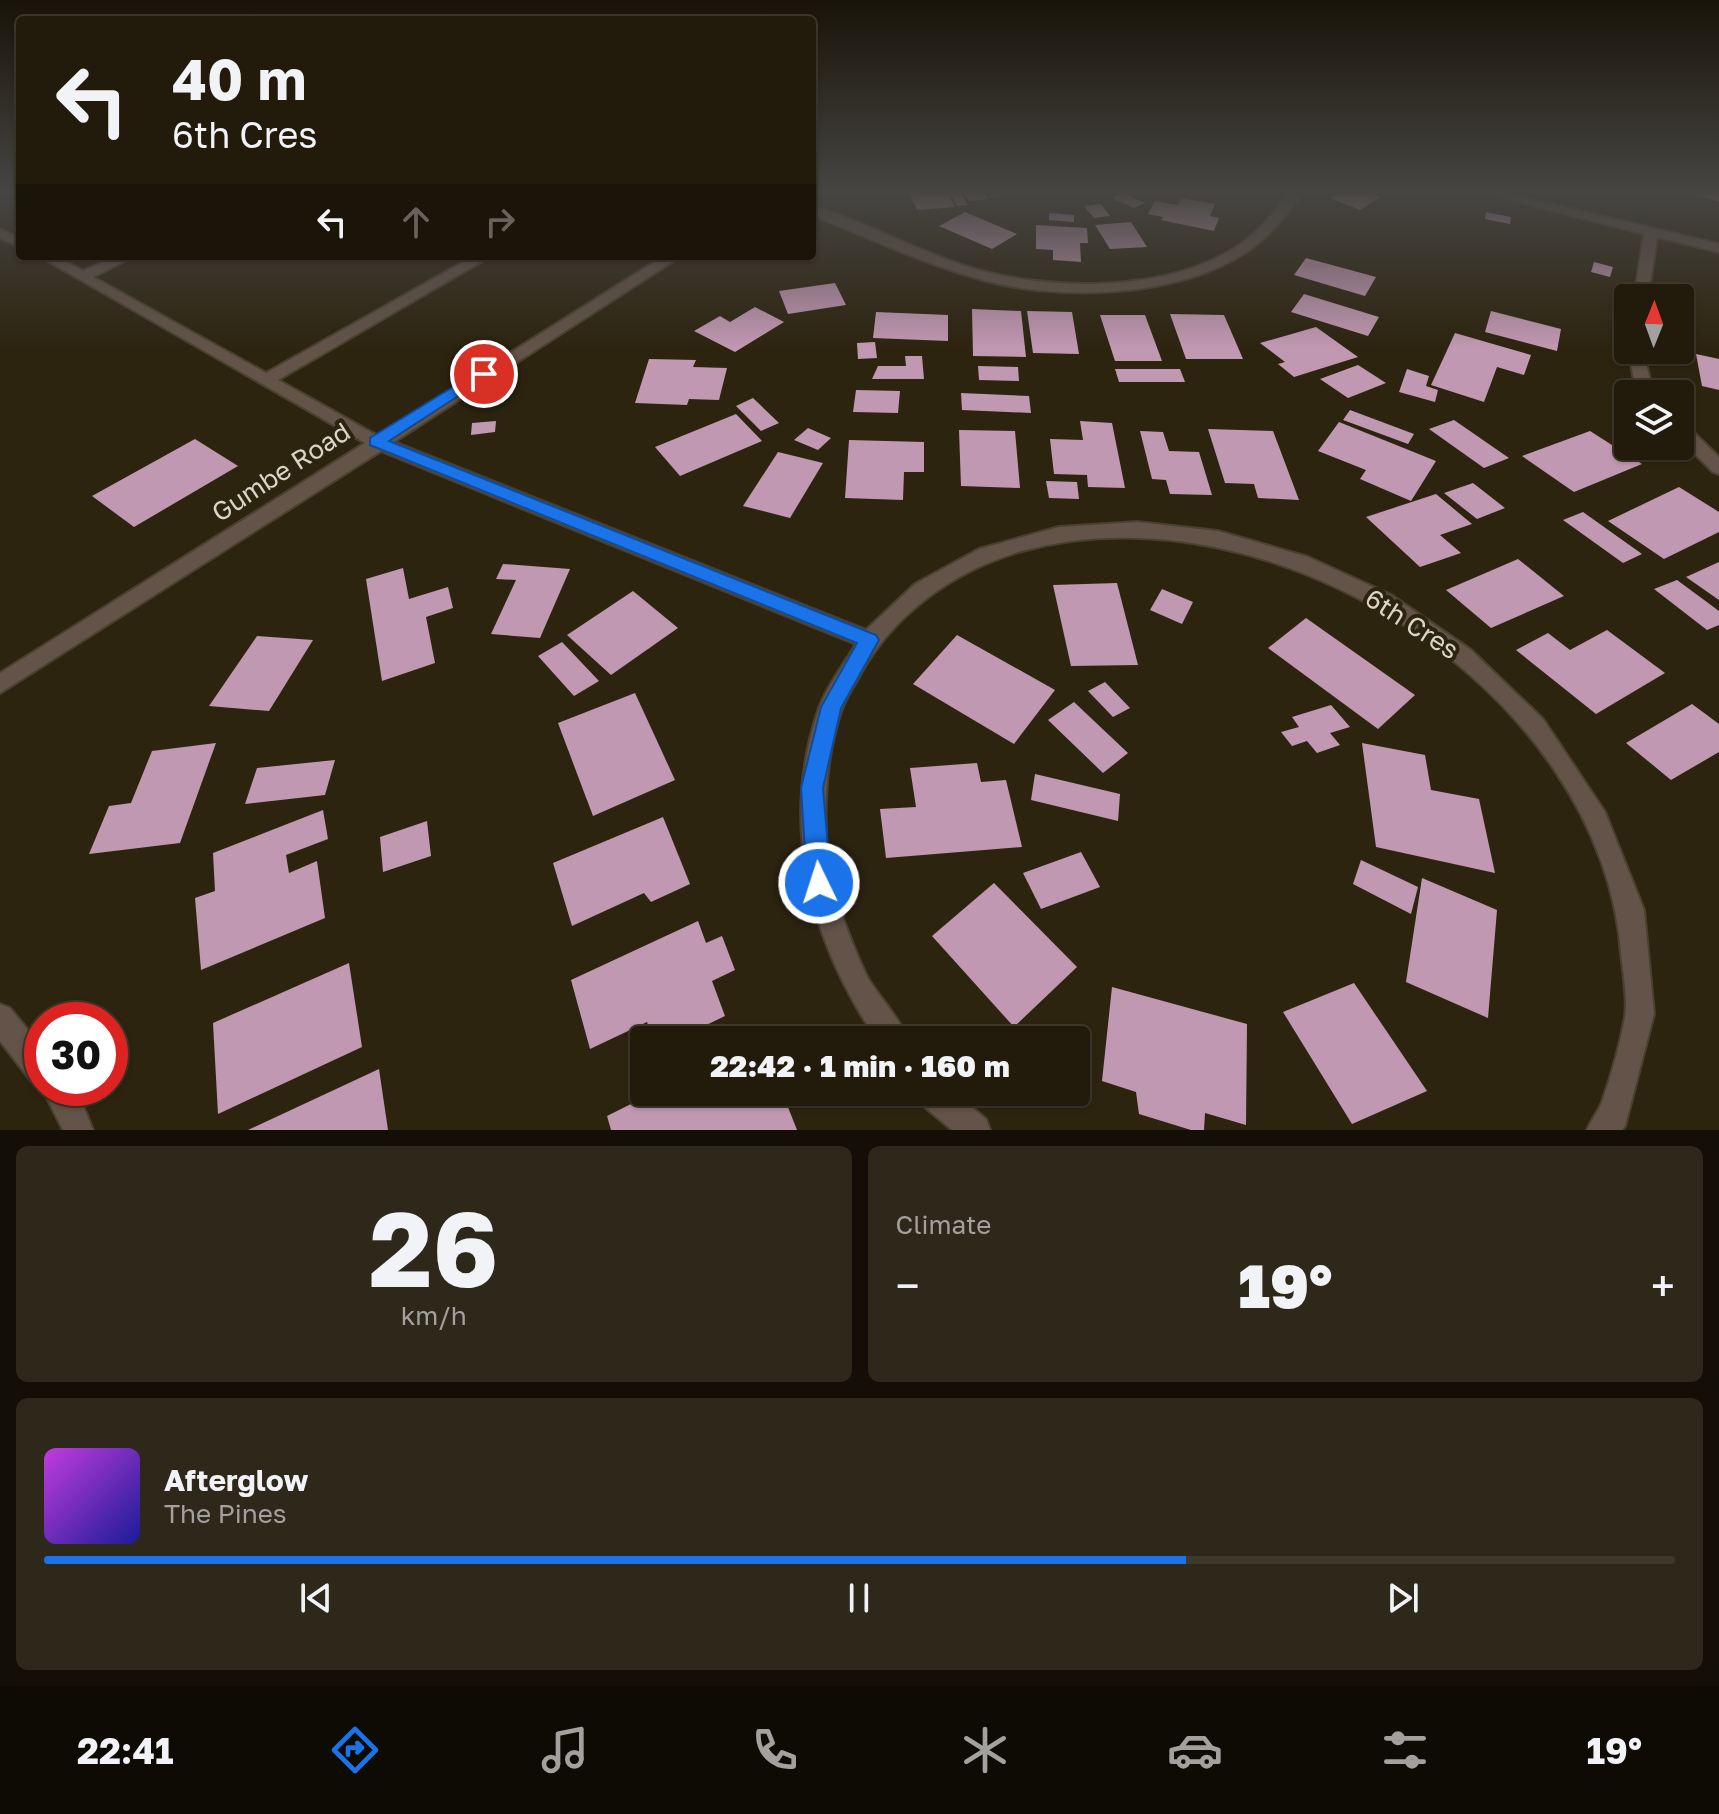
<!DOCTYPE html>
<html lang="en">
<head>
<meta charset="utf-8">
<style>
  :root { --surface:#221b0c; --page:#2e281a; --text:#f1f3f6; --muted:#a2a19d; --line:#3f392d; --accent:#1a73e8 }
  body { margin:0; font-family:"Golos Text",sans-serif; background:var(--page); color:var(--text); height:100vh; display:flex; flex-direction:column; font-size:30px; white-space:nowrap }
  * { box-sizing:border-box; margin:0 }
  p { font-size:26px; color:var(--muted) }
  .icon { flex:none; width:44px; height:44px; fill:none; stroke:currentColor; stroke-width:2; stroke-linecap:round; stroke-linejoin:round }
  .map { position:relative; height:1130px; overflow:hidden }
  .drawer { display:flex; flex-direction:column; gap:16px; padding:16px; background:#130f07; flex:1 }
  .drawer>* { flex:none }
  .hud { position:absolute; left:16px; top:16px; width:800px; height:244px; border-radius:8px; box-shadow:0 2px 6px #0004,0 0 0 2px var(--line); background:#221b0c; color:var(--text); overflow:hidden }
  .needle { width:52px; rotate:1deg }
  .fabs { position:absolute; left:1614px; top:284px; display:grid; gap:16px }
  .fabs a { display:grid; place-items:center; width:80px; height:80px; border-radius:8px; background:var(--surface); box-shadow:0 2px 6px #0004,0 0 0 2px var(--line); font-size:40px }
  .speed { position:absolute; left:24px; top:1002px; display:flex; gap:16px; font-size:40px; font-weight:700; text-align:center }
  .speed>* { display:grid; place-content:center; width:104px; height:104px; border-radius:50%; background:var(--surface); box-shadow:0 2px 6px #0004,0 0 0 2px var(--line); line-height:1 }
  .speed .limit { border:12px solid #d22; background:#fff; color:#111 }
  .pin { position:absolute; display:grid; place-items:center; width:68px; height:68px; color:#fff; margin:-34px; border:4px solid #fff; border-radius:50%; box-shadow:0 2px 8px #0007 }
  .me { position:absolute; width:88px; margin:-44px; rotate:356deg; stroke-linejoin:round; filter:drop-shadow(0 0 6px #0008) }
  .turn { display:flex; align-items:center; gap:28px; height:168px; padding:0 24px; font-size:36px }
  .turn .icon { width:104px; height:104px; stroke-width:2.5 }
  .turn b { display:block; font-size:56px; line-height:68px }
  .lanes { display:flex; align-items:center; height:76px; padding:0 24px; background:#0003; justify-content:center; gap:40px; direction:ltr }
  .lanes .off { opacity:.35 }
  .big { font-size:60px; font-weight:800; line-height:1.1 }
  .drawer .tile { flex:1; display:flex; flex-direction:column; justify-content:center; gap:12px; min-width:0; padding:0 28px; border-radius:12px; background:var(--page) }
  .drawer .dial { align-items:center; gap:0 }
  .dial b { font-size:104px; line-height:1 }
  .song { display:flex; align-items:center; gap:24px }
  .cover { width:96px; height:96px; border-radius:12px; background:linear-gradient(135deg,hsl(290 70% 55%),hsl(240 70% 35%)) }
  .played { height:8px; border-radius:4px; background:linear-gradient(90deg,var(--accent) 70%,var(--line) 70%) }
  .keys { display:flex; justify-content:space-around; direction:ltr }
  .heat { display:flex; justify-content:space-between; align-items:center; font-size:44px; direction:ltr }
  .drawer .tiles { flex:1; display:grid; gap:16px; grid-template-columns:1fr 1fr }
  .tile:last-child { grid-column:span 2 }
  .trip { position:absolute; left:630px; top:1026px; width:460px; height:80px; border-radius:8px; background:var(--surface); box-shadow:0 2px 6px #0004,0 0 0 2px var(--line); font-weight:800; line-height:80px; text-align:center }
  .menu { display:flex; height:128px; justify-content:space-around; align-items:center; background:#0e0b05; color:var(--muted) }
  .menu .icon { width:56px; height:56px }
  .menu .on { color:var(--accent) }
  .menu b { font-size:36px; color:var(--text) }
  .map>svg:first-child { display:block }
  .building { fill:#c198b2 }
  .lines { fill:none; stroke-linecap:round; stroke-linejoin:round }
  .minor-casing { stroke:#49402e; stroke-width:4 }
  .minor { fill:#635348; fill-rule:evenodd }
  .route { fill:#1a73e8; stroke:#114b97; stroke-width:2 }
  .labels { text-anchor:middle; stroke-width:8; stroke-linejoin:round; paint-order:stroke }
  .street-label { font-size:26px; fill:#dbd5c9; stroke:#2d2410 }
</style>
</head>
<body>
<div class="map">
<svg width="1719" height="1130" viewBox="0 0 1719 1130">
  <rect width="100%" height="100%" fill="#2d2410"/>
  <g class="building">
    <polygon points="908,190 947,191 955,207 917,210"/>
    <polygon points="959,190 968,205 957,206 949,191"/>
    <polygon points="963,190 983,190 989,199 969,201"/>
    <polygon points="987,190 1017,190 1020,193 991,198"/>
    <polygon points="1343,190 1362,190 1380,197 1360,210 1330,198"/>
    <polygon points="1683,190 1719,190 1719,201 1683,193"/>
    <polygon points="1122,193 1145,203 1134,208 1112,198"/>
    <polygon points="1181,198 1215,204 1210,216 1219,218 1214,231 1161,220 1163,217 1148,214 1155,201 1178,205"/>
    <polygon points="1101,204 1110,216 1094,218 1084,206"/>
    <polygon points="965,212 1017,234 992,249 939,226"/>
    <polygon points="1486,212 1511,217 1510,224 1485,219"/>
    <polygon points="1049,213 1074,215 1074,222 1049,220"/>
    <polygon points="1131,222 1147,247 1110,249 1095,225"/>
    <polygon points="1036,225 1087,228 1088,243 1080,243 1081,262 1053,260 1053,250 1036,249"/>
    <polygon points="1306,258 1376,277 1365,296 1294,275"/>
    <polygon points="1594,262 1613,267 1610,277 1591,272"/>
    <polygon points="835,283 846,305 788,314 779,291"/>
    <polygon points="1304,294 1379,317 1368,336 1291,312"/>
    <polygon points="755,307 784,322 735,352 694,331 720,316 730,322"/>
    <polygon points="972,309 1021,311 1026,357 973,356"/>
    <polygon points="1027,311 1072,312 1079,354 1033,353"/>
    <polygon points="1491,311 1561,329 1557,351 1485,332"/>
    <polygon points="876,312 948,315 948,341 873,338"/>
    <polygon points="1170,314 1224,315 1243,359 1186,359"/>
    <polygon points="1100,315 1145,315 1162,361 1115,361"/>
    <polygon points="1316,327 1358,357 1294,377 1278,364 1285,362 1260,343"/>
    <polygon points="1455,333 1531,355 1524,375 1497,367 1484,402 1431,385"/>
    <polygon points="875,342 877,358 858,359 857,343"/>
    <polygon points="1696,354 1719,359 1719,390 1702,386"/>
    <polygon points="905,356 922,356 924,379 872,379 878,366 906,366"/>
    <polygon points="649,359 696,360 693,367 727,368 719,400 689,399 687,405 635,403"/>
    <polygon points="1358,365 1386,383 1348,398 1320,379"/>
    <polygon points="978,366 1018,367 1019,381 979,380"/>
    <polygon points="1115,369 1180,369 1185,382 1119,382"/>
    <polygon points="1407,369 1429,376 1426,386 1438,390 1435,402 1399,392"/>
    <polygon points="856,390 900,391 898,413 853,412"/>
    <polygon points="961,393 1029,396 1031,413 962,410"/>
    <polygon points="753,398 779,423 761,431 736,406"/>
    <polygon points="1350,410 1414,434 1408,444 1343,420"/>
    <polygon points="736,414 762,441 680,476 655,447"/>
    <polygon points="1454,420 1509,458 1484,468 1429,429"/>
    <polygon points="496,421 495,432 471,435 472,423"/>
    <polygon points="1080,421 1112,423 1125,488 1088,487 1087,475 1054,474 1050,439 1083,440"/>
    <polygon points="1339,422 1436,461 1411,501 1360,479 1366,470 1318,451"/>
    <polygon points="808,428 831,438 818,450 794,440"/>
    <polygon points="1208,429 1273,431 1299,500 1258,498 1254,484 1225,483"/>
    <polygon points="959,430 1015,431 1020,488 961,486"/>
    <polygon points="1140,431 1163,432 1169,451 1199,452 1212,495 1170,494 1166,480 1152,479"/>
    <polygon points="1590,431 1642,464 1574,492 1522,456"/>
    <polygon points="195,439 238,466 134,527 92,496"/>
    <polygon points="849,440 924,442 924,472 904,472 903,500 845,498"/>
    <polygon points="778,452 823,463 790,518 743,506"/>
    <polygon points="1046,481 1077,482 1079,499 1049,498"/>
    <polygon points="1473,483 1505,508 1477,519 1444,493"/>
    <polygon points="1679,487 1719,512 1719,532 1664,559 1608,521"/>
    <polygon points="1436,494 1472,524 1440,535 1461,553 1420,567 1366,517"/>
    <polygon points="1583,512 1642,554 1623,563 1563,520"/>
    <polygon points="1518,559 1564,596 1491,628 1446,590"/>
    <polygon points="1719,562 1719,600 1686,577"/>
    <polygon points="503,564 570,569 540,638 491,634 516,580 496,579"/>
    <polygon points="403,568 409,599 448,587 453,608 426,617 435,663 382,681 366,579"/>
    <polygon points="1677,580 1719,611 1719,625 1707,630 1654,589"/>
    <polygon points="1117,583 1138,665 1071,666 1053,585"/>
    <polygon points="1162,589 1193,602 1182,624 1150,610"/>
    <polygon points="633,591 678,628 611,675 567,635"/>
    <polygon points="1306,618 1415,695 1378,729 1268,648"/>
    <polygon points="1607,630 1665,673 1596,714 1516,650 1548,633 1570,650"/>
    <polygon points="957,635 1055,690 1014,744 913,684"/>
    <polygon points="257,636 313,640 269,711 209,706"/>
    <polygon points="562,642 599,681 574,696 538,656"/>
    <polygon points="1105,682 1130,708 1113,717 1088,691"/>
    <polygon points="635,693 675,780 593,816 558,723"/>
    <polygon points="1074,702 1128,753 1103,773 1048,720"/>
    <polygon points="1692,704 1719,724 1719,752 1671,780 1626,743"/>
    <polygon points="1331,705 1350,727 1330,733 1340,745 1317,753 1307,741 1292,746 1281,732 1299,727 1292,717"/>
    <polygon points="216,743 180,843 89,854 109,806 131,803 152,751"/>
    <polygon points="1362,743 1425,755 1431,790 1479,799 1495,873 1376,847"/>
    <polygon points="335,760 325,795 245,804 257,768"/>
    <polygon points="977,763 981,782 1006,780 1022,847 886,858 880,809 916,807 910,768"/>
    <polygon points="1035,774 1120,794 1118,821 1031,800"/>
    <polygon points="323,810 328,839 286,855 289,873 317,861 325,918 201,970 195,898 215,891 213,853"/>
    <polygon points="663,817 690,884 651,902 644,893 572,926 553,863"/>
    <polygon points="427,821 431,856 383,872 380,837"/>
    <polygon points="1081,852 1100,887 1041,909 1023,873"/>
    <polygon points="1361,860 1418,887 1411,914 1353,884"/>
    <polygon points="1422,878 1497,910 1488,1018 1406,982"/>
    <polygon points="994,883 1077,967 1014,1027 932,936"/>
    <polygon points="698,921 706,943 722,936 735,970 712,981 725,1016 675,1040 654,1040 647,1022 590,1049 571,980"/>
    <polygon points="349,963 362,1047 218,1114 213,1023"/>
    <polygon points="1354,983 1427,1091 1352,1124 1283,1012"/>
    <polygon points="1112,987 1247,1024 1246,1125 1205,1113 1204,1130 1191,1130 1139,1114 1136,1092 1102,1081"/>
    <polygon points="379,1069 388,1130 248,1130"/>
    <polygon points="655,1092 782,1092 797,1130 611,1130 607,1116"/>
  </g>
  <g class="lines">
    <defs>
      <g id="minor">
        <polygon points="0,190 12,190 0,196"/>
        <path d="M1292 190H1305C1290 210 1273 233 1252 248 1183 299 1055 302 976 278 920 262 866 237 812 215V206C864 221 913 249 965 266 1045 292 1171 294 1242 243 1262 229 1277 208 1292 190Z"/>
        <polygon points="1471,190 1492,190 1719,244 1719,252 1657,237 1648,298 1634,298 1644,234"/>
        <polygon points="0,229 20,238 20,247 0,238"/>
        <path d="M39 256H56L83 271 116 256H135L93 277 266 373 474 256H491L278 380 378 436 664 256H681L394 442 866 630 915 584 979 549 1059 527 1137 522 1218 531 1308 557 1391 595 1471 650 1543 719 1605 812 1644 910 1654 1014 1625 1126 1622 1130H1587C1591 1120 1598 1112 1602 1102 1611 1076 1620 1045 1625 1017 1628 998 1623 974 1621 953 1601 690 1272 482 1022 551 955 570 895 613 861 673 855 685 846 697 842 709 824 758 821 831 832 883 837 906 858 959 869 980 882 1000 899 1018 909 1040H877C810 941 779 824 819 708 827 686 844 664 856 644L381 451 0 693V673L365 443Z"/>
        <polygon points="1628,349 1643,350 1650,380 1660,394 1644,394 1634,380"/>
        <polygon points="1680,423 1686,425 1719,457 1719,474 1713,472 1680,439"/>
        <polygon points="0,1004 10,1008 42,1047 42,1085 31,1081 0,1041"/>
        <polygon points="42,1088 76,1088 93,1130 63,1130"/>
        <polygon points="916,1092 954,1092 986,1119 990,1130 952,1130 920,1103"/>
      </g>
    </defs>
    <use href="#minor" class="minor-casing"/>
    <use href="#minor" class="minor"/>
  </g>
  <linearGradient id="sky" x2="0" y2="1"><stop stop-color="#191409"/><stop offset="0.55" stop-color="#464542"/><stop offset="1" stop-color="#464542" stop-opacity="0"/></linearGradient>
  <rect width="1719" height="348" fill="url(#sky)"/>
  <polygon class="route" points="479,371 492,374 389,441 876,635 879,640 841,708 823,788 831,883 828,891 819,895 811,891 807,883 801,788 821,707 857,643 370,445 370,438"/>
  <g class="labels">
    <g class="street-label">
      <text transform="translate(281 472) rotate(-33)" y="9">Gumbe Road</text>
      <text transform="translate(1412 624) rotate(33)" y="9">6th Cres</text>
    </g>
  </g>
</svg>
<div class="fabs">
<a><svg class="needle" viewBox="-14 -14 28 28"><path d="M0-13l5 13h-10z" fill="#e53935"/><path d="M0 13l5-13h-10z" fill="#a2a19d"/></svg></a>
<a><svg class="icon" aria-label="layers" viewBox="0 0 24 24"><path d="M12 4l9 5-9 5-9-5zM3 14l9 5 9-5"/></svg></a>
</div>
<div class="speed"><div class="limit">30</div></div>
<div class="pin" style="left:484px;top:374px;background:#d93025"><svg class="icon" aria-label="arrive" viewBox="0 0 24 24"><path d="M6 21V4h12l-3 4 3 4H6"/></svg></div>
<svg class="me" style="left:819px;top:883px" viewBox="-20 -20 40 40"><circle r="17" fill="#1a73e8" stroke="#fff" stroke-width="3"/><path d="M0-11L8 9 0 5-8 9z" fill="#fff"/></svg>
<div class="trip">22:42 · 1 min · 160 m</div>
<div class="hud">
<div class="turn"><svg class="icon" aria-label="left" viewBox="0 0 24 24"><path d="M17 20v-9H6M10 6l-5 5 5 5"/></svg><div><b>40 m</b>6th Cres</div></div>
<div class="lanes"><svg class="icon" aria-label="left" viewBox="0 0 24 24"><path d="M17 20v-9H6M10 6l-5 5 5 5"/></svg><svg class="icon off" aria-label="ahead" viewBox="0 0 24 24"><path d="M12 20V5M6 11l6-6 6 6"/></svg><svg class="icon off" aria-label="right" viewBox="0 0 24 24"><path d="M7 20v-9h11M14 6l5 5-5 5"/></svg></div>
</div>
</div>
<section class="drawer">
<div class="tiles">
<div class="tile dial"><b>26</b><p>km/h</p></div>
<div class="tile"><p>Climate</p>
<div class="heat"><a>−</a><b class="big">19°</b><a>+</a></div>
</div>
<div class="tile">
<div class="song"><i class="cover"></i><div><b>Afterglow</b><p>The Pines</p></div></div>
<div class="played"></div>
<div class="keys"><svg class="icon" aria-label="previous" viewBox="0 0 24 24"><path d="M18 5L8 12l10 7zM5 5v14"/></svg><svg class="icon" aria-label="pause" viewBox="0 0 24 24"><path d="M8 5v14M16 5v14"/></svg><svg class="icon" aria-label="next" viewBox="0 0 24 24"><path d="M6 5l10 7-10 7zM19 5v14"/></svg></div>
</div>
</div>
</section>
<nav class="menu">
<b>22:41</b>
<svg class="icon on" aria-label="directions" viewBox="0 0 24 24"><path d="M12 3l9 9-9 9-9-9zM9 14v-3h6M13 9l2 2-2 2"/></svg>
<svg class="icon" aria-label="music" viewBox="0 0 24 24"><path d="M9 18V5l10-2v13"/><circle cx="6" cy="18" r="3"/><circle cx="16" cy="16" r="3"/></svg>
<svg class="icon" aria-label="phone" viewBox="0 0 24 24"><path d="M5 4h4l2 5-3 2q2 4 5 5l2-3 5 2v4C11 20 4 13 5 4z"/></svg>
<svg class="icon" aria-label="climate" viewBox="0 0 24 24"><path d="M12 3v18M4 7l16 10M4 17L20 7"/></svg>
<svg class="icon" aria-label="car" viewBox="0 0 24 24"><path d="M5 17H2v-5l4-1 3-4h7l3 4 3 1v5h-3M9 17h6M6 11h13"/><circle cx="7" cy="17" r="2"/><circle cx="17" cy="17" r="2"/></svg>
<svg class="icon" aria-label="filters" viewBox="0 0 24 24"><path d="M4 7h16M4 17h16"/><circle cx="9" cy="7" r="2"/><circle cx="15" cy="17" r="2"/></svg>
<b>19°</b>
</nav>
</body>
</html>
